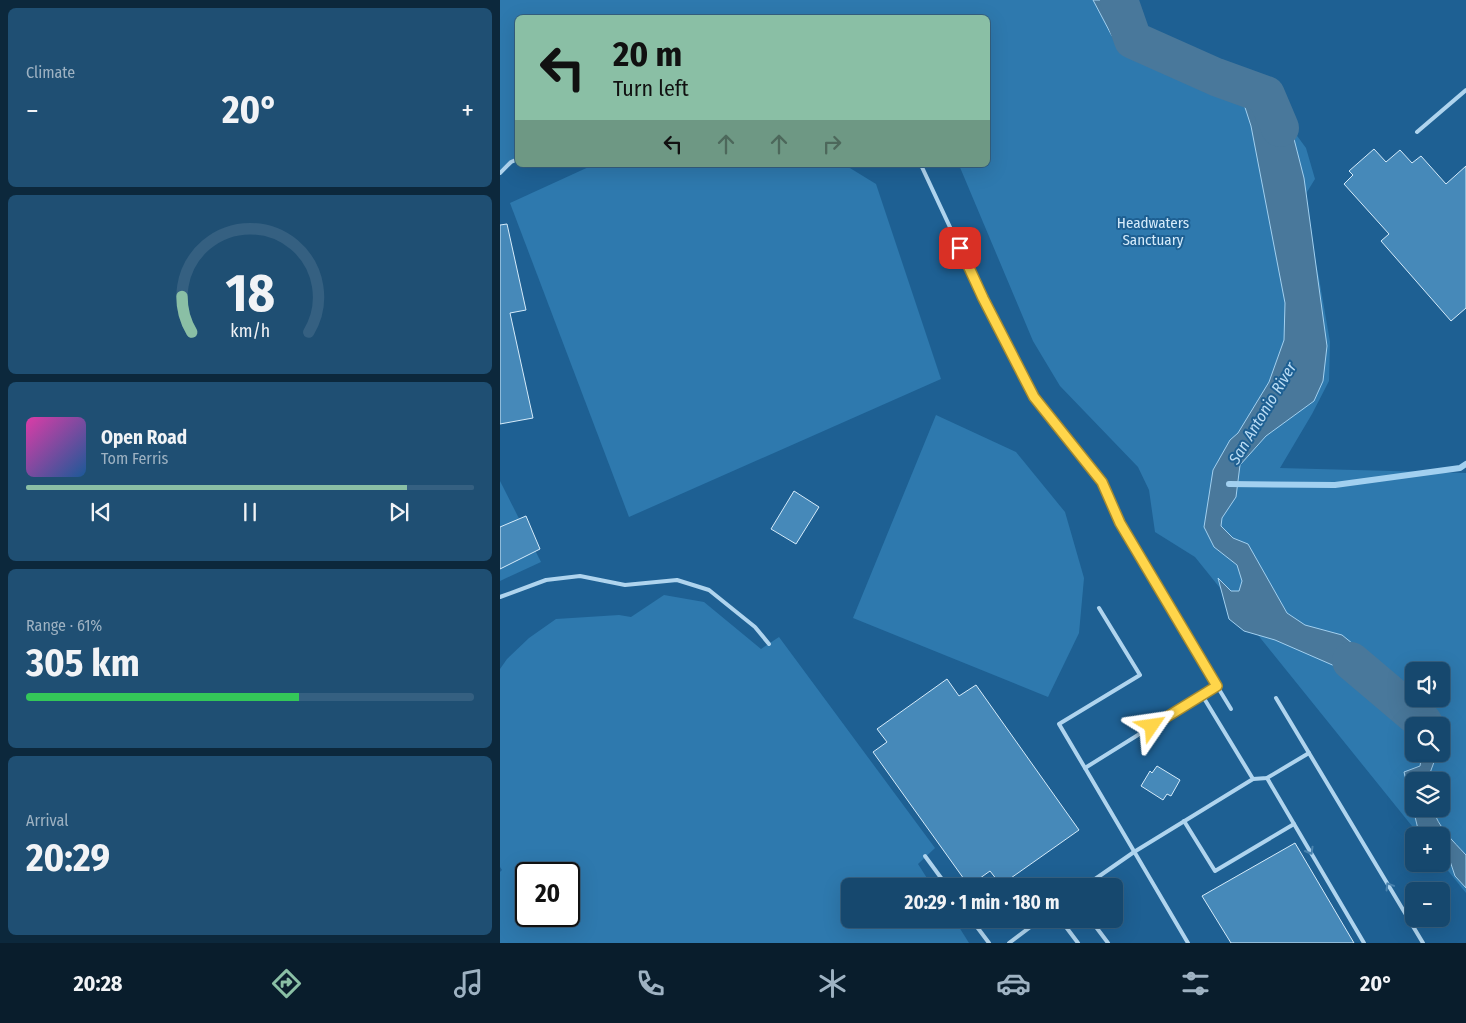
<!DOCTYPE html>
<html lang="en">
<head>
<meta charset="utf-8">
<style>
  :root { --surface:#16486e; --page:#1f4f73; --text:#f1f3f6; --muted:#9eb2c2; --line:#356081; --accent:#8abfa5 }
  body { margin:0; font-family:"Fira Sans Condensed",sans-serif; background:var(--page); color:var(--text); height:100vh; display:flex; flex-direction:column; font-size:19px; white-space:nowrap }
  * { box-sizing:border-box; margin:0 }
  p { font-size:16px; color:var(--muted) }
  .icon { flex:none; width:28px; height:28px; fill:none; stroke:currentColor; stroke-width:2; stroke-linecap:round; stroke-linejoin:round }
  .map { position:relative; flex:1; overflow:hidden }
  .sheet { display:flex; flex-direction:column; gap:8px; padding:8px; background:#0c283c; width:500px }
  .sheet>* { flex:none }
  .hud { position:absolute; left:15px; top:15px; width:475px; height:152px; border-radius:8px; box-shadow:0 5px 20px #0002,0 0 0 1px var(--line); background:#8abfa5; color:#111; overflow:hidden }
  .tools { position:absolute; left:905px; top:662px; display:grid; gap:10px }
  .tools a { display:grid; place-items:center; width:45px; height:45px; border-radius:8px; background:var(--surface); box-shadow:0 5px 20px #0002,0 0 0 1px var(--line); font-size:25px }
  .speed { position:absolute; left:15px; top:862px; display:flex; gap:10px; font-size:25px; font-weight:700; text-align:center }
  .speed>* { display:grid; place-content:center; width:65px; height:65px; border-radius:50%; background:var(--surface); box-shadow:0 5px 20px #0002,0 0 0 1px var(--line); line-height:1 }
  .speed .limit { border:2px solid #111; border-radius:8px; background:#fff; color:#111 }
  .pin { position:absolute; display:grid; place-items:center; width:42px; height:42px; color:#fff; margin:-21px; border-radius:10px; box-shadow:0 2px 8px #0006 }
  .me { position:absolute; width:55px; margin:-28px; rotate:58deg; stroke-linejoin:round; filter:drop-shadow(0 0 4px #0008) }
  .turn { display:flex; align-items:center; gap:18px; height:105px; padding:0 15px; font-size:22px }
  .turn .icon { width:65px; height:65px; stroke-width:2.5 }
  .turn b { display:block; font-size:35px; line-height:42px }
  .lanes { display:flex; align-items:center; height:48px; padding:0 15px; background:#0003; justify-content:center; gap:25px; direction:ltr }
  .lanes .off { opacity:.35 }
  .big { font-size:38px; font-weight:700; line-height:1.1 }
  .sheet .tile { flex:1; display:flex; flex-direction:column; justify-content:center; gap:8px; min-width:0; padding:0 18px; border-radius:8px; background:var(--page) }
  .sheet .dial { align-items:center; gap:0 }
  .dial svg { height:130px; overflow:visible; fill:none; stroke:var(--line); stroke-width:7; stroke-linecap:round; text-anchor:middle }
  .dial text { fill:var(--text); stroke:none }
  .song { display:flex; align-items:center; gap:15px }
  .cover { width:60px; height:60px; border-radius:8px; background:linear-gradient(135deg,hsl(320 70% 55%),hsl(210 70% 35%)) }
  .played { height:5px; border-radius:2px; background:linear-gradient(90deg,var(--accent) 85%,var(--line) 85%) }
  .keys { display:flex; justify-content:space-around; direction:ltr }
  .heat { display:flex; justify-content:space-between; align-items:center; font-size:28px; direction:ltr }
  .charge { height:8px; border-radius:4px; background:linear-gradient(90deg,#34c759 61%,var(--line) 0) }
  .trip { position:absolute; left:341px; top:878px; width:282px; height:50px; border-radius:8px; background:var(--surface); box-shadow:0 5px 20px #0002,0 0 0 1px var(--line); font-weight:700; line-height:50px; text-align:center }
  .dock { display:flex; height:80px; justify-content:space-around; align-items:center; background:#091d2c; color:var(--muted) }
  .dock .icon { width:35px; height:35px }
  .dock .active { color:var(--accent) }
  .dock b { font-size:22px; color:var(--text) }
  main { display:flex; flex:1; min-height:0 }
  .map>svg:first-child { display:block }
  .green { fill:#2e79ae; fill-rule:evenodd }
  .water { fill:#49789b; stroke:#a2d0f0 }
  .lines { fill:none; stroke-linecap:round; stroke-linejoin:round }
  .stream { stroke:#a2d0f0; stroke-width:6 }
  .river { stroke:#49789b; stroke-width:38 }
  .building { fill:#4689b9; stroke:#d5ebfa }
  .service { stroke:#afd4ee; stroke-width:4 }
  .oneway { stroke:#4a83ae }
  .route-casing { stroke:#a68a30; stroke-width:12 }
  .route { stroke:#ffd54a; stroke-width:9 }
  .labels { text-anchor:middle; stroke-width:4; stroke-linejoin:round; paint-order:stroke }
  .park-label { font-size:15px; fill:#d5ebfa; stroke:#1e6093 }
  .water-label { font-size:16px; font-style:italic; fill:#bbddf5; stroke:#1e6093 }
</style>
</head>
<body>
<main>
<section class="sheet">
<div class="tile"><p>Climate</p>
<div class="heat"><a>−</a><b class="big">20°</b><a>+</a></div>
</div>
<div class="tile dial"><svg viewBox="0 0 100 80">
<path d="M14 69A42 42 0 1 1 86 69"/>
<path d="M14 69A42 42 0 0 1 8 47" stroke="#8abfa5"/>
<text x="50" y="56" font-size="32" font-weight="700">18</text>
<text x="50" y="72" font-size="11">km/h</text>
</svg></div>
<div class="tile">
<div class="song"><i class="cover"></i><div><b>Open Road</b><p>Tom Ferris</p></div></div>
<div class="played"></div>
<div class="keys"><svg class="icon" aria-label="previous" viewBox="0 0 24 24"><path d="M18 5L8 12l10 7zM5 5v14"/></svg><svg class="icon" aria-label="pause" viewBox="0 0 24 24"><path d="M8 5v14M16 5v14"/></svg><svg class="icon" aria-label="next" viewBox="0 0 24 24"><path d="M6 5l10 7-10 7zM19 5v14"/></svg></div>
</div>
<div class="tile"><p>Range · 61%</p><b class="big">305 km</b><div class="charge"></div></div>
<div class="tile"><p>Arrival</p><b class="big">20:29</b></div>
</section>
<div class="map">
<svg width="966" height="943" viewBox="0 0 966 943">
  <rect width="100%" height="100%" fill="#1e6093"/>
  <g class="green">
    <path d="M0 0H623L652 57 680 80 758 104 784 118 806 148 815 179 802 200 819 278 830 342 829 381 812 414 780 468 966 473V893L941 862V836H920L695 557 655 532 649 490 638 467 560 386 533 341 459 165H488V18H18L17 159 11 162 0 173ZM914 671H941V699H914ZM914 726H941V754H914ZM914 781H941V809H914Z"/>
    <polygon points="93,165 345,165 376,184 441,379 129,517 10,203"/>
    <polygon points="436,415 516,452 565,512 584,578 579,633 548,697 353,618"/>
    <polygon points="0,481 41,562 0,581"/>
    <path d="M164 595 204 602 261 649 279 637 435 848 418 864 432 886H350V919H454L469 943H0V872L2 870 0 867V669L7 659 29 638 56 619 119 615 131 617ZM26 874H69V916H26Z"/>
  </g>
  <g class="water">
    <polygon points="593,0 628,0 638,17 655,37 743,75 711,83 639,56 612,36"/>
    <polygon points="771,84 781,88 804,178 827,346 823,381 814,401 766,436 740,465 736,497 722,518 721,526 733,538 748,544 787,613 805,625 842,635 899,681 933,720 935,726 915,726 896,694 880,694 872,698 861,692 837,667 775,640 744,631 729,619 718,578 731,591 739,591 742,581 737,565 714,547 704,527 713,470 730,440 738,433 769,382 784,340 785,303 751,126 741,95"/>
    <path d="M922 754H937L927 781H914V809H933C938 827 953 841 966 855V888L955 876 950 861 941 852V836H925L918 829 904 772 920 766Z"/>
  </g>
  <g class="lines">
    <polyline class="stream" points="729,484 835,485 960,468 966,464"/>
    <g class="river">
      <polyline points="619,0 633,40 716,77 766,95 780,128"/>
      <polyline points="851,661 923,722 925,726"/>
    </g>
  </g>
  <g class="building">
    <polygon points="874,149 886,162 900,150 912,163 921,156 946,184 966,166 966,308 951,321 881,241 889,234 844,184 853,175 849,171"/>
    <polygon points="7,224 26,310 10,313 33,418 0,424 0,225"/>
    <polygon points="294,491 319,507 296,544 271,529"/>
    <polygon points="26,516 40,549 0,569 0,527"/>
    <polygon points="447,679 459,696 476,685 579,830 501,885 490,871 469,886 373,752 387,742 377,729"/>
    <polygon points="657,766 680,780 671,796 667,794 663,800 641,786 650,771 652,773"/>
    <polygon points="795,843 854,943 731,943 702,896"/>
  </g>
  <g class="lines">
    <g class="service">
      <polyline points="917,132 966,90"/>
      <polyline points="421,165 483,298 534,397 602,481 620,523 717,686 702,695 753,779 634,852 585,886"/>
      <polyline points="0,173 11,162 18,159"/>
      <polyline points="0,597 46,580 80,576 125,585 177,580 209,590 255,627 269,644"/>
      <polyline points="717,686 731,709"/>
      <polyline points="776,698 923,943"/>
      <polyline points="585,768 559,724 640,675 599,608"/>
      <polyline points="767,778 864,943"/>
      <polyline points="753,779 767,778 809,753"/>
      <polyline points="684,821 715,871 794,824"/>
      <polyline points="425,856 447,886"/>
      <polyline points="471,919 489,943"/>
      <polyline points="560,919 578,943"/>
      <polyline points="590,919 608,943"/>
      <polyline points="509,943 541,919"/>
      <polyline points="688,943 585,768 702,695"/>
    </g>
  </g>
  <defs><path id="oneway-chevron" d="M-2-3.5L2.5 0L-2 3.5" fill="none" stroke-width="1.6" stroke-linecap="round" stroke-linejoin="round" transform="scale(1.25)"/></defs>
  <g class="oneway">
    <use href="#oneway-chevron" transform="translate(810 851) rotate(60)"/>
    <use href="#oneway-chevron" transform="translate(889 886) rotate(-121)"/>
  </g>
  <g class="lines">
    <defs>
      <polyline id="route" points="460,248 483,298 534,397 602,482 620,523 717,686 652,726"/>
    </defs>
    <use href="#route" class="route-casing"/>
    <use href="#route" class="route"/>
  </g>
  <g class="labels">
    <g class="park-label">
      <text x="653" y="228">Headwaters<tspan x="653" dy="17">Sanctuary</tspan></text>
    </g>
    <g class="water-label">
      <text transform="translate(762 413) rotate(-59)" y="6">San Antonio River</text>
    </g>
  </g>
</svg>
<div class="tools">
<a><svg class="icon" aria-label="sound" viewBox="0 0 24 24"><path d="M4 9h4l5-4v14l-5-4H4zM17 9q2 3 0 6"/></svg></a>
<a><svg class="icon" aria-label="search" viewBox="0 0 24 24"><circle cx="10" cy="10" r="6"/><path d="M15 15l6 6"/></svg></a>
<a><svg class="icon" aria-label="layers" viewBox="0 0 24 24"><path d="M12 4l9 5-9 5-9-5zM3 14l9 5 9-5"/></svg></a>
<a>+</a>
<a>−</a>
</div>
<div class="speed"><div class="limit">20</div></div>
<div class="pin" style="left:460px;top:248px;background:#d93025"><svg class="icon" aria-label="arrive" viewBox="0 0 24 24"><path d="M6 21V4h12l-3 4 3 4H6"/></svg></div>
<svg class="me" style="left:652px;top:726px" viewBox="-20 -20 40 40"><path d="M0-17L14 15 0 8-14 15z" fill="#ffd54a" stroke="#fff" stroke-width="4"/></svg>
<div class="trip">20:29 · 1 min · 180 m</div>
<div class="hud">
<div class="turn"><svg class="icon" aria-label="left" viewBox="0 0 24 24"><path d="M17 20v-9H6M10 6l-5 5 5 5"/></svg><div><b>20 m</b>Turn left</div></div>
<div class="lanes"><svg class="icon" aria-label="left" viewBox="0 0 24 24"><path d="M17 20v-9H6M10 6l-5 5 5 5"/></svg><svg class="icon off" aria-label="ahead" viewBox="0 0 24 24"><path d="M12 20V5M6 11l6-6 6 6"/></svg><svg class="icon off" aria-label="ahead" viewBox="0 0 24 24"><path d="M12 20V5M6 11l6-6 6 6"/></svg><svg class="icon off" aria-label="right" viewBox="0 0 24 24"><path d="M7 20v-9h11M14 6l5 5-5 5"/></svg></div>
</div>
</div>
</main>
<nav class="dock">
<b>20:28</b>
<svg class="icon active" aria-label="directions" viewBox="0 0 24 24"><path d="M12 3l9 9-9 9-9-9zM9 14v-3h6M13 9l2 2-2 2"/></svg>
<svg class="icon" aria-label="music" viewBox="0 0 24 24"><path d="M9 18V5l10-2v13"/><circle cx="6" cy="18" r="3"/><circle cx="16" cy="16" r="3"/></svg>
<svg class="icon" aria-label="phone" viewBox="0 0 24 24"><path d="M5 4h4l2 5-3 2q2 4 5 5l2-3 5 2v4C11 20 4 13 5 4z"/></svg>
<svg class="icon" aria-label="climate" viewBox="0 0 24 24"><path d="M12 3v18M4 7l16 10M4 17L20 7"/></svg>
<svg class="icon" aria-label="car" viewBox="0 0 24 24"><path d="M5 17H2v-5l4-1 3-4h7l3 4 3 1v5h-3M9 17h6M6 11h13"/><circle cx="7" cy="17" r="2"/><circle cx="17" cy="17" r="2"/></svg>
<svg class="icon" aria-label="filters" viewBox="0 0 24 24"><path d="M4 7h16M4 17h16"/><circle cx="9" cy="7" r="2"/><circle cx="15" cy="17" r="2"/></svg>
<b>20°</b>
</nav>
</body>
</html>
